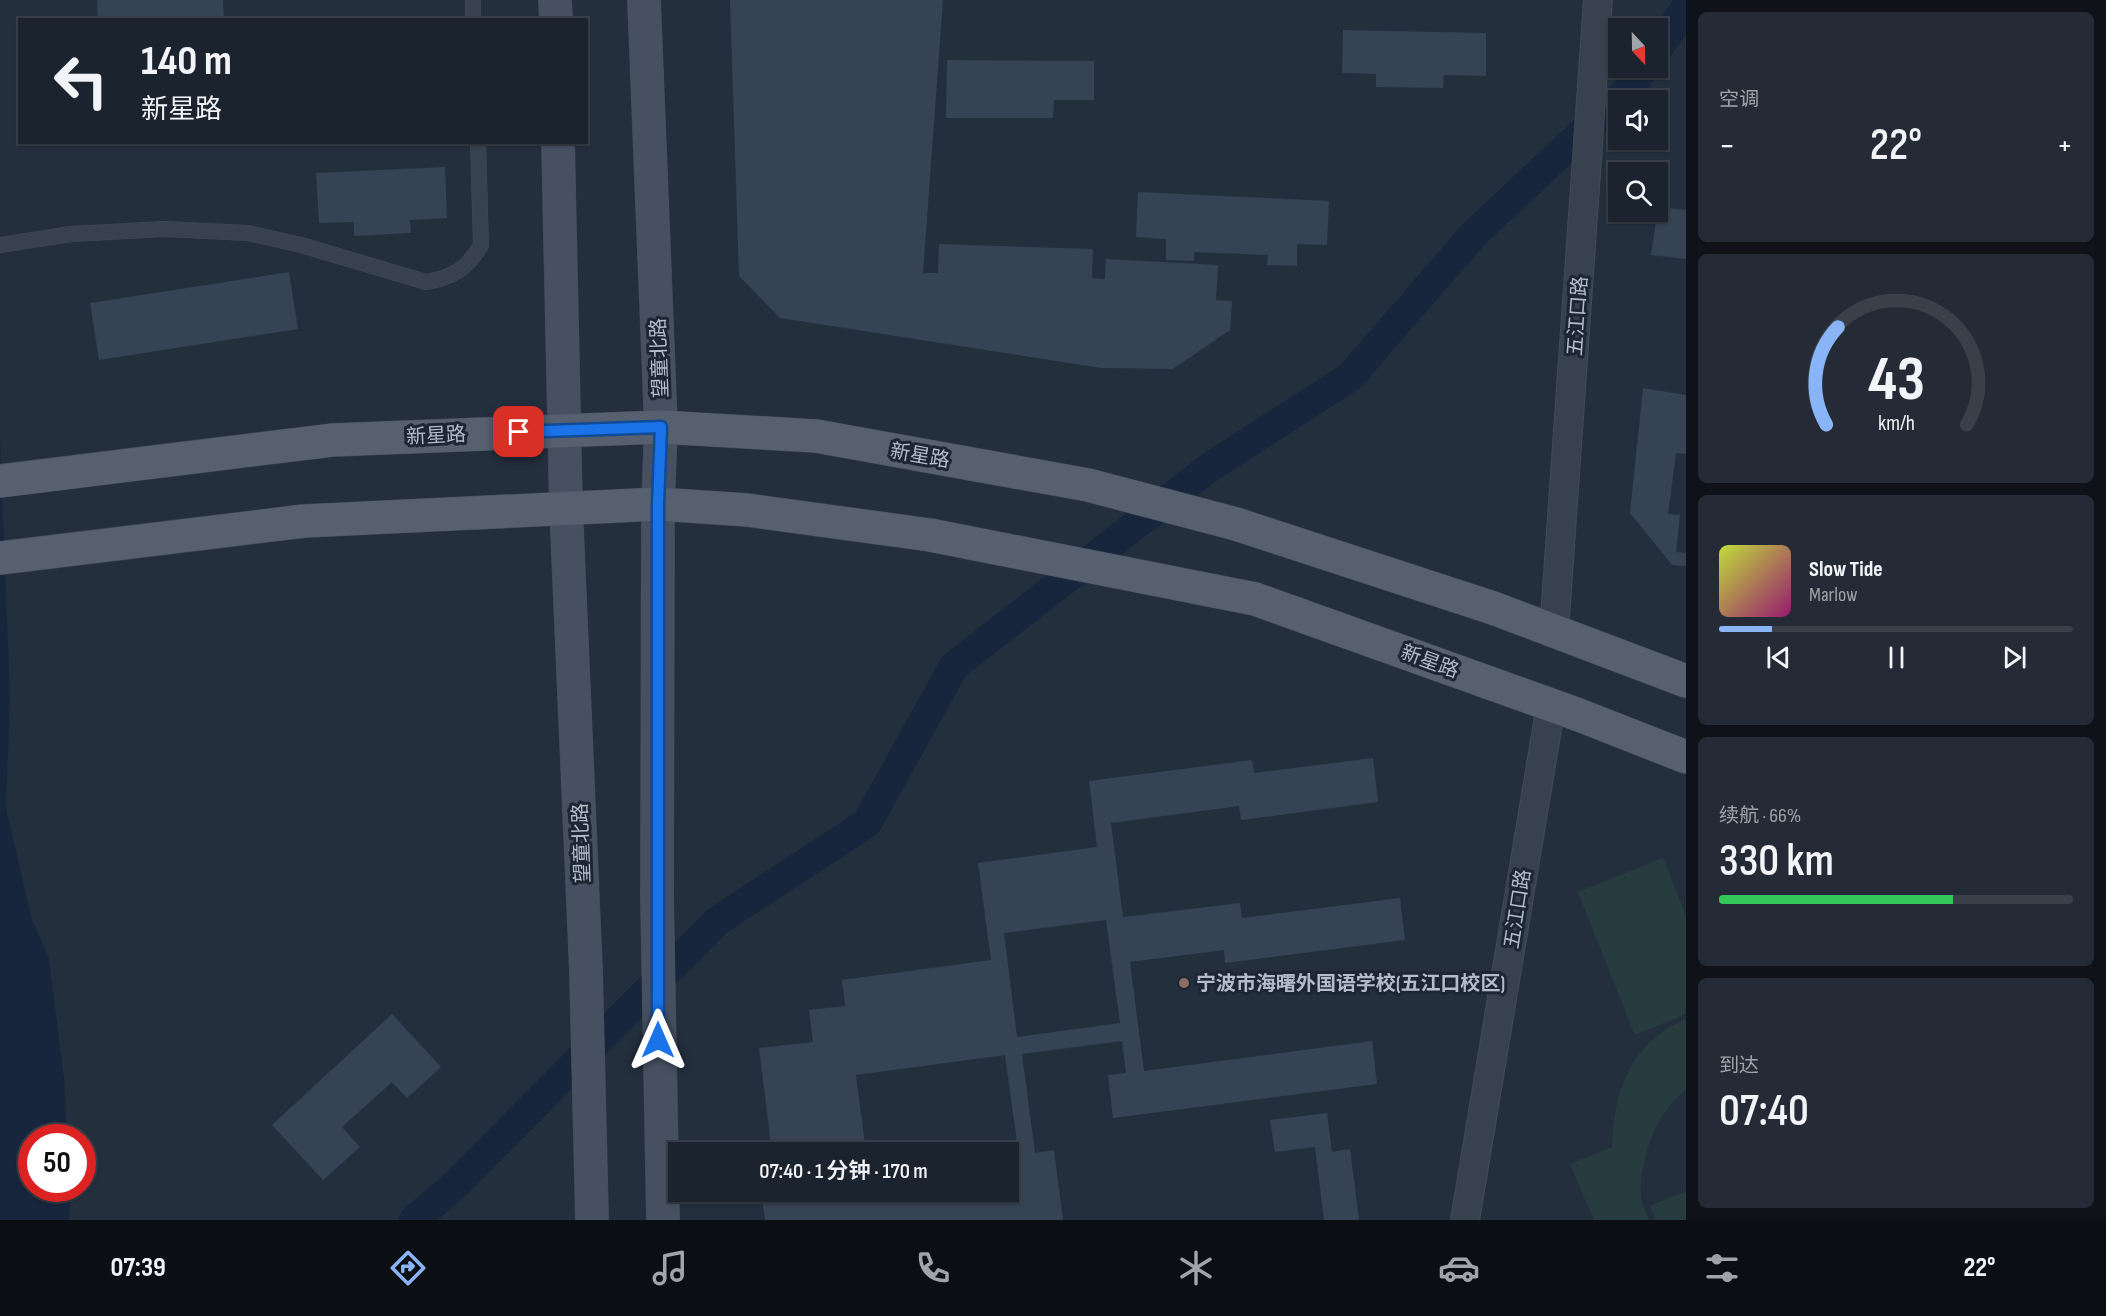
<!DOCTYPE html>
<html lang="zh">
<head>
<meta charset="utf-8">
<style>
  :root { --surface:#1b232e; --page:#242b36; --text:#f1f3f6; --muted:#a0a4aa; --line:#39404a; --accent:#8ab4f8 }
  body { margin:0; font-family:"Sofia Sans Condensed","Noto Sans SC",sans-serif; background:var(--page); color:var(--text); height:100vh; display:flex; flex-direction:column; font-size:22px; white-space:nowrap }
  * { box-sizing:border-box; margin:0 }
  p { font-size:20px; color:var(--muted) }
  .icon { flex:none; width:33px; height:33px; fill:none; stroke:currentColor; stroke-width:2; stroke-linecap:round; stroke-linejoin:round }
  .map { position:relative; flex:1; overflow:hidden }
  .details { display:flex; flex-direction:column; gap:12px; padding:12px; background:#0f1319; width:420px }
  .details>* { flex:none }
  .banner { position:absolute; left:18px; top:18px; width:570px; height:126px; border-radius:0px; box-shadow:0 2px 4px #0004,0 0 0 2px var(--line); background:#1b232e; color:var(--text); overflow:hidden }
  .needle { width:39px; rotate:158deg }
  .buttons { position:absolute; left:1608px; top:18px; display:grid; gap:12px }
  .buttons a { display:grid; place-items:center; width:60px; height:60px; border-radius:0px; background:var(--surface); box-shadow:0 2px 4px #0004,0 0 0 2px var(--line); font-size:30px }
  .speed { position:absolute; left:18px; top:1124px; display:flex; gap:12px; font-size:30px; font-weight:700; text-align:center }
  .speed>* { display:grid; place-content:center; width:78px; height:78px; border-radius:50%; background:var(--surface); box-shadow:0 2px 4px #0004,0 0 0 2px var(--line); line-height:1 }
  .speed .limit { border:9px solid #d22; background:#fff; color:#111 }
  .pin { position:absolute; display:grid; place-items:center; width:51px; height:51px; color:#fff; margin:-26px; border-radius:12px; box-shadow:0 3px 9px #0006 }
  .me { position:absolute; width:66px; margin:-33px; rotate:0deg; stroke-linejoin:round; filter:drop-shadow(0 0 4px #0008) }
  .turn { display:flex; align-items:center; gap:21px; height:126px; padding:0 24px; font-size:27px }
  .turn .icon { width:78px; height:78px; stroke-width:2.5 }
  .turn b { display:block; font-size:42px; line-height:51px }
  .big { font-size:45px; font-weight:600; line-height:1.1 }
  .details .widget { flex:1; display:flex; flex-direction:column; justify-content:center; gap:9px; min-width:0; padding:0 21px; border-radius:9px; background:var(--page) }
  .details .dial { align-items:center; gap:0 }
  .dial svg { height:156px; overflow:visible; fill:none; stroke:var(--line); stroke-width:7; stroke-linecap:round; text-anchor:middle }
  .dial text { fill:var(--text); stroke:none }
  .song { display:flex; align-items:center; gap:18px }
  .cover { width:72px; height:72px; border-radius:9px; background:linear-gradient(135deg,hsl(70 70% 55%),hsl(320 70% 35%)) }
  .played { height:6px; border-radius:3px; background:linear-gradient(90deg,var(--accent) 15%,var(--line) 15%) }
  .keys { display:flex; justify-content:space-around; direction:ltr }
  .heat { display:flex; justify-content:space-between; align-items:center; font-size:33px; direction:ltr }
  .charge { height:9px; border-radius:4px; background:linear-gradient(90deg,#34c759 66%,var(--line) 0) }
  .trip { position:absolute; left:668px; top:1142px; width:351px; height:60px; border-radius:0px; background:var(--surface); box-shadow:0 2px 4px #0004,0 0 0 2px var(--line); font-weight:600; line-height:60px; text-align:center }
  .tab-bar { display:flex; height:96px; justify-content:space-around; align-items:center; background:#0b0e12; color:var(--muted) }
  .tab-bar .icon { width:42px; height:42px }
  .tab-bar .selected { color:var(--accent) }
  .tab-bar b { font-size:27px; color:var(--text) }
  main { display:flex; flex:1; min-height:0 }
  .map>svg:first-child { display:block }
  .green { fill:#263c3f }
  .water { fill:#17263c }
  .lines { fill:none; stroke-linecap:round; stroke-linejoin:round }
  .canal { stroke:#17263c; stroke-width:30 }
  .building { fill:#364354; fill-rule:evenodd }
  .lane-casing { stroke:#414a57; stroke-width:16 }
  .street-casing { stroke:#414a57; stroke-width:30 }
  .secondary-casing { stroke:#414a57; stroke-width:34 }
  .primary-casing { stroke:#414a57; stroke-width:34 }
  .lane { stroke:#38414e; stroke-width:15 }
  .street { stroke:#38414e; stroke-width:28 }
  .secondary { stroke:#465061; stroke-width:33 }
  .primary { stroke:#56606e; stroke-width:33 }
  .route-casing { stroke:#114b97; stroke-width:15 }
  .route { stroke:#1a73e8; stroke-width:10 }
  .education-dot { fill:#8d6e63; stroke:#1d2633; stroke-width:2 }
  .labels { text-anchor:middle; stroke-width:6; stroke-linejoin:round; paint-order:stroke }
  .street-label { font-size:20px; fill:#b4bcc9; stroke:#1d2633 }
  .poi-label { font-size:20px; font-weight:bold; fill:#b4bcc9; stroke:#1d2633; text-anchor:start }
</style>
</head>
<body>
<main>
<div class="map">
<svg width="1686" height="1220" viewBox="0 0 1686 1220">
  <rect width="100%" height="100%" fill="#242f3e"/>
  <g class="green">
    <polygon points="1663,858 1686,916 1686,1014 1635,1035 1578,892"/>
    <path d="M1686 1019V1090C1655 1112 1639 1161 1641 1198 1642 1205 1647 1213 1649 1220H1594L1570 1164 1612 1147C1613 1092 1631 1042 1686 1019Z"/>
    <polygon points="1686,1191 1686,1220 1656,1220 1650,1206"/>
  </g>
  <polygon class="water" points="0,438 10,696 6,808 32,920 49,958 64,1079 67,1137 32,1137 32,1188 71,1188 69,1220 0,1220"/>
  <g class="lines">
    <g class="canal">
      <polyline points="1658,48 1686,8"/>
      <polyline points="414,1220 454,1186 717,921 867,823 954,666 1210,467 1350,377 1473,235 1629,89 1644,68"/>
    </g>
  </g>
  <g class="building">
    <polygon points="97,0 223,0 224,20 98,20"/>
    <polygon points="730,0 943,0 923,273 938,273 939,244 1093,249 1092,278 1105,279 1106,259 1218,265 1216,300 1232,301 1230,330 1173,369 1101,368 780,318 739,276"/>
    <polygon points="1343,30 1486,33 1486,76 1444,75 1443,88 1376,87 1376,74 1342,73"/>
    <polygon points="947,60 1094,61 1094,100 1054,100 1053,118 946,118"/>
    <polygon points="445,167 447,218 410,220 411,233 354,236 354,222 319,223 316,173"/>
    <polygon points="1138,192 1329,201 1327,245 1297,244 1297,266 1267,265 1268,255 1194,252 1194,261 1166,260 1166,239 1136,237"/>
    <polygon points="1658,207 1686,210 1686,259 1651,255"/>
    <polygon points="289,272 298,329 99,360 90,303"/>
    <polygon points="1643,388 1686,395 1686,454 1676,453 1668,514 1680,515 1676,552 1686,553 1686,566 1672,565 1630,513"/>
    <path d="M1373 758 1378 802 1241 820 1239 806 1111 823 1123 917 1240 903 1242 918 1400 898 1405 940 1225 963 1224 950 1130 962 1144 1071 1372 1041 1377 1084 1113 1118 1108 1075 1126 1073 1122 1041 1022 1054 1035 1153 1054 1150 1063 1220H765L761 1191H1008V1158L1019 1157 1005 1055 856 1075 866 1152H772L759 1048 813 1042 809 1010 845 1006 842 980 991 960 978 863 1097 847 1089 781 1252 760 1254 773ZM1106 920 1120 1023 1017 1037 1004 933Z"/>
    <polygon points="392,1014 441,1067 407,1098 392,1082 342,1127 360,1147 323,1180 272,1125"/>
    <polygon points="1327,1113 1332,1152 1350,1149 1359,1220 1324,1220 1315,1147 1275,1152 1270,1120"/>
  </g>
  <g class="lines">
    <defs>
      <g id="lane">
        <polyline points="473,0 473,20"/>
        <path d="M0 245 71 234 165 229 248 233 301 245 426 282C452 278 468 268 481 245L478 142"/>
      </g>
      <g id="street">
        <polyline points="1554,632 1598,0"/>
        <polyline points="1465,1220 1551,705"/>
      </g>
      <g id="secondary">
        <polyline points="555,0 556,20"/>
        <polyline points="644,0 661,427 658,504 657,897 663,1220"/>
        <polyline points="558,142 566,507 586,971 592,1220"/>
      </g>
      <g id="primary">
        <polyline points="0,481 333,440 661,427 816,436 1088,485 1236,524 1493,608 1686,681"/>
        <polyline points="0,558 304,521 658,504 747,510 930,535 1255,599 1579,715 1686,757"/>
      </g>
    </defs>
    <use href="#lane" class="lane-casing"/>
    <use href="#street" class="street-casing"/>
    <use href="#secondary" class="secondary-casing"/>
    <use href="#primary" class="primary-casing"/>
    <use href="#lane" class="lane"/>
    <use href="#street" class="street"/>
    <use href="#secondary" class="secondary"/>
    <use href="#primary" class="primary"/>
  </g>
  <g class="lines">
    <defs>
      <polyline id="route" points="519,432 661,427 658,504 658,1040"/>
    </defs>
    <use href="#route" class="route-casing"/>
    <use href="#route" class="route"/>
  </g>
  <circle class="education-dot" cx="1184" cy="983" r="6"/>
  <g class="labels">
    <g class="street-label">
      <text transform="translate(1577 316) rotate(-86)" y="7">五江口路</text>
      <text transform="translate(659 358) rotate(-92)" y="7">望童北路</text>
      <text transform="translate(436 435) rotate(-3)" y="7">新星路</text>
      <text transform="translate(920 455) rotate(10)" y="7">新星路</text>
      <text transform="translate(1430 661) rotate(20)" y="7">新星路</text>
      <text transform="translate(581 843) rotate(-92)" y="7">望童北路</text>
      <text transform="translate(1517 909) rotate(-81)" y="7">五江口路</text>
    </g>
    <g class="poi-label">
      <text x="1196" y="990">宁波市海曙外国语学校(五江口校区)</text>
    </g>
  </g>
</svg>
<div class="buttons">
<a><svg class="needle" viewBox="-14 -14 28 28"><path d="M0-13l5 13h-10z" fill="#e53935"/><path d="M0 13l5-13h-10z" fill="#a0a4aa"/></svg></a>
<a><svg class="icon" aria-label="sound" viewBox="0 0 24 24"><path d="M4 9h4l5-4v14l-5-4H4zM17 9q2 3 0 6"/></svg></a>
<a><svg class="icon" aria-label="search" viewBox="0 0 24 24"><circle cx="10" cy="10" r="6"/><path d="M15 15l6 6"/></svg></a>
</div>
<div class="speed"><div class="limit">50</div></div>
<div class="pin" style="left:519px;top:432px;background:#d93025"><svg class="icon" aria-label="arrive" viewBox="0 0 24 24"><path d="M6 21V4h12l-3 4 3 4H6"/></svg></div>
<svg class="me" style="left:658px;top:1040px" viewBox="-20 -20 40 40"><path d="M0-17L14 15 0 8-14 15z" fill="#1a73e8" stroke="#fff" stroke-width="4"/></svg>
<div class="trip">07:40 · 1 分钟 · 170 m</div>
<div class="banner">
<div class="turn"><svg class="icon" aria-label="left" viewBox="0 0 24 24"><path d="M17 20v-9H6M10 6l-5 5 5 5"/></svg><div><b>140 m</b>新星路</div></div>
</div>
</div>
<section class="details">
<div class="widget"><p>空调</p>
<div class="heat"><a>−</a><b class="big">22°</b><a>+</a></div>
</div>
<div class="widget dial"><svg viewBox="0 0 100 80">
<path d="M14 69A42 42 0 1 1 86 69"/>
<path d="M14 69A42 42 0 0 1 20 19" stroke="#8ab4f8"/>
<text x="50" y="56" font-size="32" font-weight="700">43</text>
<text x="50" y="72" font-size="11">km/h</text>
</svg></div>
<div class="widget">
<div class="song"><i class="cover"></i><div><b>Slow Tide</b><p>Marlow</p></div></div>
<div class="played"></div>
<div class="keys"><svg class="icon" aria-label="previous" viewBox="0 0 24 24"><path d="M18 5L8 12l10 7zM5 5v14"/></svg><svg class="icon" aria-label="pause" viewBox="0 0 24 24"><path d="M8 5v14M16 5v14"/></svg><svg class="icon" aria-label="next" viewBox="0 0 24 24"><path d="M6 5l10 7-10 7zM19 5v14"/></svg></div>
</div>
<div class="widget"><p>续航 · 66%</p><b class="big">330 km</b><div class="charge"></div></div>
<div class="widget"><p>到达</p><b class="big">07:40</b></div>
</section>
</main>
<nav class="tab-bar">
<b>07:39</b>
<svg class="icon selected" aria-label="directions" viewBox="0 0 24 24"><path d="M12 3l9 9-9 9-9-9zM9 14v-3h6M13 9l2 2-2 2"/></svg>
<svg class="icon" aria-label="music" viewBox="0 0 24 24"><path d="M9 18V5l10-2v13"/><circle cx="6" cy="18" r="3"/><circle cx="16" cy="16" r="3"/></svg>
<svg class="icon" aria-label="phone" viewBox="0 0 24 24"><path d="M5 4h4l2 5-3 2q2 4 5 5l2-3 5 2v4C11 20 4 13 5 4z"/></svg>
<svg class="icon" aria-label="climate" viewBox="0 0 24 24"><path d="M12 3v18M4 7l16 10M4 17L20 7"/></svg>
<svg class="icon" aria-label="car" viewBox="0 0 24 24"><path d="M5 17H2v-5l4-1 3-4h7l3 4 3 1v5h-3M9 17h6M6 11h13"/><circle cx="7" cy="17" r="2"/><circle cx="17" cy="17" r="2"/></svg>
<svg class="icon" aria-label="filters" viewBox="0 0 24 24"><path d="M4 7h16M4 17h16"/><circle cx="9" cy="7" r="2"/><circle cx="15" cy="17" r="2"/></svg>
<b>22°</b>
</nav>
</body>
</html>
